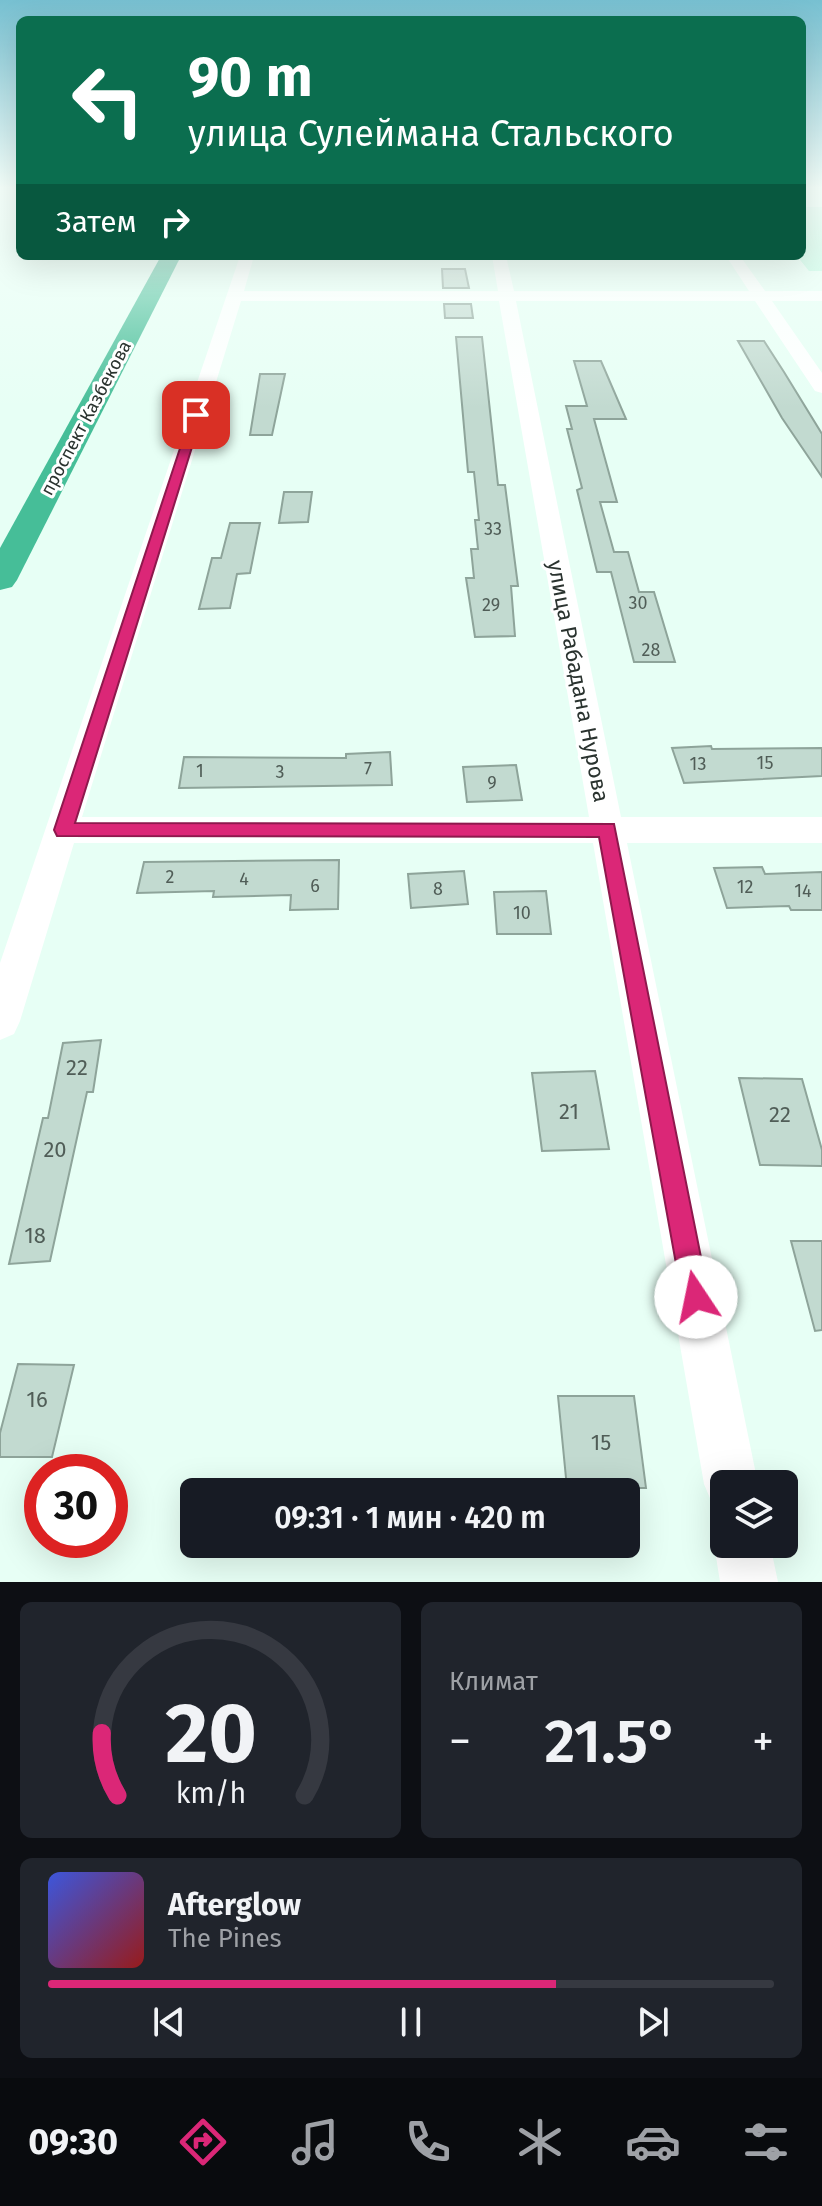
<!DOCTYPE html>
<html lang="ru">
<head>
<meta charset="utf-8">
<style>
  :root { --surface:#171b24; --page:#20242c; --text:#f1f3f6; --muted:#9ea1a6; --line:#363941; --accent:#db2777 }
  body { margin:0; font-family:"Fira Sans",sans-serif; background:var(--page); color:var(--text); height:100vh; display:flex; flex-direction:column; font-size:30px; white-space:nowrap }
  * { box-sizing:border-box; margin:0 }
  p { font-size:26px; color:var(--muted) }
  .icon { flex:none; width:44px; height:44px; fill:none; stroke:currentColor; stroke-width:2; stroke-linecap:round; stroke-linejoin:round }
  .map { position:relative; height:1582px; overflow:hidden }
  .panel { display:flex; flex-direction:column; gap:20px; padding:20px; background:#0d0f14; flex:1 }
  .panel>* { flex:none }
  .banner { position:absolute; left:16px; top:16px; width:790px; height:244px; border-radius:12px; box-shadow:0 8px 32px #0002; background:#0b6e4f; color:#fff; overflow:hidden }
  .tools { position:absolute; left:710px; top:1470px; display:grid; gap:16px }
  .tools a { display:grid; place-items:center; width:88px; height:88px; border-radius:12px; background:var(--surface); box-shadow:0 8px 32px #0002; font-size:40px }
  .speed { position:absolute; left:24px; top:1454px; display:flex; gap:16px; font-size:40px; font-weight:700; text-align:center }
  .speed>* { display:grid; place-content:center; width:104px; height:104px; border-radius:50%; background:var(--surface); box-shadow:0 8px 32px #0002; line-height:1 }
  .speed .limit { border:12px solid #d22; background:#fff; color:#111 }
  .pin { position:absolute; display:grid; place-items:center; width:68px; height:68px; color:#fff; margin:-34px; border-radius:16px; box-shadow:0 4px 12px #0006 }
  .me { position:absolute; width:88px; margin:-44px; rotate:349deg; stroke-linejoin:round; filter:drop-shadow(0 0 6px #0008) }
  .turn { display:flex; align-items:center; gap:28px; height:168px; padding:0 40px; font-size:36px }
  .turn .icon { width:104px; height:104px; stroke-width:2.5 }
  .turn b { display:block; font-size:56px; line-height:68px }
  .then { display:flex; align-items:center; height:76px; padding:0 40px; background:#0003; gap:16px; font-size:30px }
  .big { font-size:60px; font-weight:600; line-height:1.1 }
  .panel .widget { flex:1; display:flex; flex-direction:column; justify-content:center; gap:12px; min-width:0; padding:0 28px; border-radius:12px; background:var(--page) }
  .panel .dial { align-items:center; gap:0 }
  .dial svg { height:208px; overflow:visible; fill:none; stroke:var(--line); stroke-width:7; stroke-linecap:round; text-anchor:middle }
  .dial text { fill:var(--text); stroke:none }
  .song { display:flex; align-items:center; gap:24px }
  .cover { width:96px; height:96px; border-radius:12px; background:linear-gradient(135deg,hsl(230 70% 55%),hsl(0 70% 35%)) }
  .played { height:8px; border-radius:4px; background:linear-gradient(90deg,var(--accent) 70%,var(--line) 70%) }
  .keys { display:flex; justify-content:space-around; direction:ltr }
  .heat { display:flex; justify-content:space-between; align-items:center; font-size:44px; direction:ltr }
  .panel .tiles { flex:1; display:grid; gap:20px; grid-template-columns:1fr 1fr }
  .widget:last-child { grid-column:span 2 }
  .trip { position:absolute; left:180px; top:1478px; width:460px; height:80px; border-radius:12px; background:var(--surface); box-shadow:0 8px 32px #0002; font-weight:600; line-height:80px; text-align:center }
  .tabs { display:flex; height:128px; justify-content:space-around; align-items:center; background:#090b0e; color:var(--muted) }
  .tabs .icon { width:56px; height:56px }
  .tabs .active { color:var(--accent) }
  .tabs b { font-size:36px; color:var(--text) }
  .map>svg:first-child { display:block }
  .green { fill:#b4f9dd }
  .building { fill:#c2dad0; stroke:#8ea49a; stroke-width:2 }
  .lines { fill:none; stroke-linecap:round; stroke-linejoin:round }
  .street { fill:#fff; fill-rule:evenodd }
  .highway { fill:#46be98; fill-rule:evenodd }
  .route { fill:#db2777; stroke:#8e194d; stroke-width:2 }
  .labels { text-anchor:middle; stroke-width:6; stroke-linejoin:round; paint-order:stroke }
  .far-street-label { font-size:18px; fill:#2a332f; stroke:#fff }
  .number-label { font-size:18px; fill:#505d57 }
  .street-label { font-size:22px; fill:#2a332f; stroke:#fff }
  .near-number-label { font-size:22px; fill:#505d57 }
</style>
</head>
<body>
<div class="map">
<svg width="822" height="1582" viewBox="0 0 822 1582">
  <rect width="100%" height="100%" fill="#e7fff5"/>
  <polygon class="green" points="802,207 822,207 822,271 809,271 797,256 802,256"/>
  <g class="building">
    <polygon points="442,269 465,269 469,288 443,288"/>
    <polygon points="444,304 471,304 473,318 445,318"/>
    <polygon points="456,337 482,337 498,485 505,485 518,586 511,586 515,636 475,637 466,578 474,578 471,549 478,549 475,520 479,520 474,472 468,472"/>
    <polygon points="738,341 764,341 784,372 822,434 822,477 782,418"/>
    <polygon points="574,361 601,361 626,419 594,419 617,502 600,502 614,552 628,552 639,592 654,592 675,662 634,662 611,572 597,572 577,490 582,488 567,429 572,429 566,406 587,406"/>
    <polygon points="260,374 285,374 272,435 250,435"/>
    <polygon points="284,492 312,492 308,522 279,523"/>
    <polygon points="230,523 260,523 250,573 237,574 230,608 199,609 212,558 221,558"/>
    <polygon points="711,746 712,749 822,748 822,776 684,783 672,748"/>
    <polygon points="390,752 392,785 179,788 184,757 346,758 346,754"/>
    <polygon points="516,765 522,800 467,802 463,767"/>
    <polygon points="339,860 338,909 290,910 291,895 213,897 214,891 137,893 144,862"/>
    <polygon points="762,867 765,874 822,872 822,910 791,910 789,906 727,908 714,868"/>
    <polygon points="464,871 468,904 411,908 408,874"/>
    <polygon points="546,891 551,934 497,934 494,892"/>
    <polygon points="101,1040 93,1092 87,1092 50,1261 9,1264 43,1118 48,1118 63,1043"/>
    <polygon points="595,1071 609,1149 542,1151 532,1073"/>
    <polygon points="739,1078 802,1079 822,1150 822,1166 760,1165"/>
    <polygon points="791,1241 822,1241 822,1330 815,1331"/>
    <polygon points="18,1364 74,1365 52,1457 0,1457 0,1433"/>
    <polygon points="558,1396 634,1396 646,1488 567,1488"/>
  </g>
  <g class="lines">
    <g class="street">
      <path d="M240 256H254L244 291H498L492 256H506L514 291H749L726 256H740L765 291H822V301H772L822 373V393L815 391 755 301H516L621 817H822V843H627L758 1484H724V1508L712 1503 704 1484 593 843H74L20 1021 14 1034 0 1040V963ZM241 301H499L589 817H82Z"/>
      <polygon points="724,1523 724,1544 770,1544 778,1582 720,1582 714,1544"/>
    </g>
    <polygon class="highway" points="161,256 181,256 17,580 12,587 0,590 0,548"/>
  </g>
  <linearGradient id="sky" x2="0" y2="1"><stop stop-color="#77c0d1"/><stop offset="0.46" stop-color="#f4fffa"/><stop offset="1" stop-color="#f4fffa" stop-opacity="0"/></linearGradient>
  <rect width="822" height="408" fill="url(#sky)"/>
  <polygon class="route" points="196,411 202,415 75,823 614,824 709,1297 705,1307 696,1311 686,1307 682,1297 599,837 57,836 54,830 191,415"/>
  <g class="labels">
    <g class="far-street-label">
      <text transform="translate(86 418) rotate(-62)" y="6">проспект Казбекова</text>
    </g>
    <g class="number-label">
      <text x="493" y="535">33</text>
      <text x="638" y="609">30</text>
      <text x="491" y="611">29</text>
      <text x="651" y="656">28</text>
      <text x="765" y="769">15</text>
      <text x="698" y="770">13</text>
      <text x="368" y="775">7</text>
      <text x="200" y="777">1</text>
      <text x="280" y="778">3</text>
      <text x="492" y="789">9</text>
      <text x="170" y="883">2</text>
      <text x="244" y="885">4</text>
      <text x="315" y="892">6</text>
      <text x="745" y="893">12</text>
      <text x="438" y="895">8</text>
      <text x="803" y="897">14</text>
      <text x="522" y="919">10</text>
    </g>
    <g class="street-label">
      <text transform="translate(579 681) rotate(79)" y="8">улица Рабадана Нурова</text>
    </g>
    <g class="near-number-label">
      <text x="77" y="1075">22</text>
      <text x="569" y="1119">21</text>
      <text x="780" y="1122">22</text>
      <text x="55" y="1157">20</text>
      <text x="35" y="1243">18</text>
      <text x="37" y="1407">16</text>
      <text x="601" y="1450">15</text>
    </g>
  </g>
</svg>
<div class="tools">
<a><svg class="icon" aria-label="layers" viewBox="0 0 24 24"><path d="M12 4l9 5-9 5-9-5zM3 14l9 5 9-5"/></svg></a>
</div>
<div class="speed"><div class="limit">30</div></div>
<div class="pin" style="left:196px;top:415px;background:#d93025"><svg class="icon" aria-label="arrive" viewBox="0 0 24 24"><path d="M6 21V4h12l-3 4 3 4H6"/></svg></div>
<svg class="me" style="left:696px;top:1297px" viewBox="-20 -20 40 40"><circle r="19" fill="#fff"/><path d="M0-13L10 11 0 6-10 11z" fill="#db2777"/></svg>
<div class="trip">09:31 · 1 мин · 420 m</div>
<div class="banner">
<div class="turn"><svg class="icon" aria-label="left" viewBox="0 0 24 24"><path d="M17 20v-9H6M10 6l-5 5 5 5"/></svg><div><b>90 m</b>улица Сулеймана Стальского</div></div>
<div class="then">Затем<svg class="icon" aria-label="right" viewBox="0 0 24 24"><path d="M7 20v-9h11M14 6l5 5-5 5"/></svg></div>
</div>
</div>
<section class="panel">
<div class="tiles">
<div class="widget dial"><svg viewBox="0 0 100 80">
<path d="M14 69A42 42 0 1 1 86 69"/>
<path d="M14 69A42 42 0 0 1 8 45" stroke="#db2777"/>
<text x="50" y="56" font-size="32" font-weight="700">20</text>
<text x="50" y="72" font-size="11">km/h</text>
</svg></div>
<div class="widget"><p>Климат</p>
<div class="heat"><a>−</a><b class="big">21.5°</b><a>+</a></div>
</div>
<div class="widget">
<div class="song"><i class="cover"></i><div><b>Afterglow</b><p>The Pines</p></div></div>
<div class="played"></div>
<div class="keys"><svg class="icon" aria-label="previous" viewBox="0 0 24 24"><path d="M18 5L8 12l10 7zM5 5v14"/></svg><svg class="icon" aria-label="pause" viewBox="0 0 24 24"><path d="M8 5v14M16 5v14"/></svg><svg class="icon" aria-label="next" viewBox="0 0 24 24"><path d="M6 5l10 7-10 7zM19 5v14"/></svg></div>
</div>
</div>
</section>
<nav class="tabs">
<b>09:30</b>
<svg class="icon active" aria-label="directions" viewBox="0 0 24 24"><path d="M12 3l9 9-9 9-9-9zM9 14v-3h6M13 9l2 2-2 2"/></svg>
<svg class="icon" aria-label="music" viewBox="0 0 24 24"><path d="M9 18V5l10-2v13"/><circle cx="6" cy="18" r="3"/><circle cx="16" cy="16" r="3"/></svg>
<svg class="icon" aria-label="phone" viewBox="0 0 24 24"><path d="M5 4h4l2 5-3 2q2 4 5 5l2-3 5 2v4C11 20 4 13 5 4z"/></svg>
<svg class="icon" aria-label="climate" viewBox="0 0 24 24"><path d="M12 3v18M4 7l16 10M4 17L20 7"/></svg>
<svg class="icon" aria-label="car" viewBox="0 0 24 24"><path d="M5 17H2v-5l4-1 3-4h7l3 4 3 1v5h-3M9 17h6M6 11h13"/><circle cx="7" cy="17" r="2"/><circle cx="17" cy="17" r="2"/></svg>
<svg class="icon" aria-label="filters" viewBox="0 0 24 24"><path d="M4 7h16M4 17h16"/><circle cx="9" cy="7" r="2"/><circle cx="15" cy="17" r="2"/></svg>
</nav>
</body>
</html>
